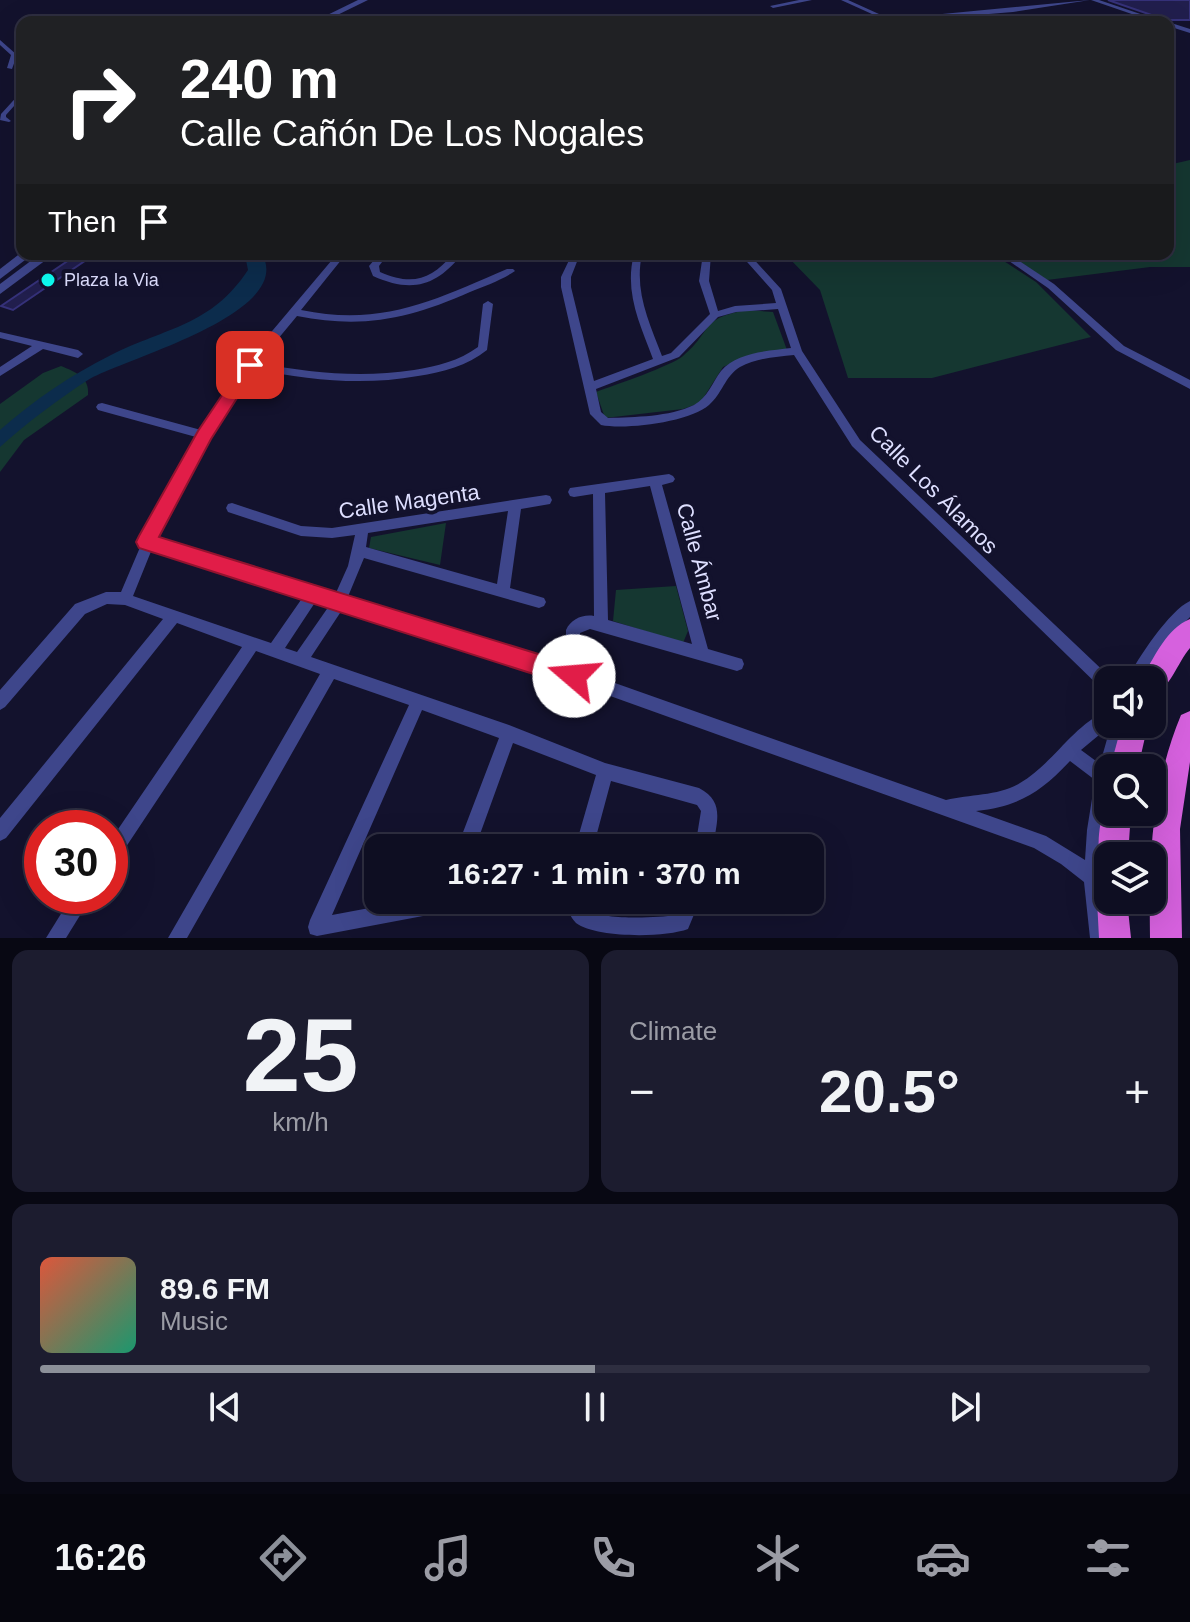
<!DOCTYPE html>
<html lang="en">
<head>
<meta charset="utf-8">
<style>
  :root { --surface:#0e0e22; --page:#1c1c2f; --text:#f1f3f6; --muted:#9b9ca5; --line:#2e2e40; --accent:#8c9099 }
  body { margin:0; font-family:Arial,sans-serif; background:var(--page); color:var(--text); height:100vh; display:flex; flex-direction:column; font-size:30px; white-space:nowrap }
  * { box-sizing:border-box; margin:0 }
  p { font-size:26px; color:var(--muted) }
  .icon { flex:none; width:44px; height:44px; fill:none; stroke:currentColor; stroke-width:2; stroke-linecap:round; stroke-linejoin:round }
  .map { position:relative; height:938px; overflow:hidden }
  .sheet { display:flex; flex-direction:column; gap:12px; padding:12px; background:#080813; flex:1 }
  .sheet>* { flex:none }
  .guide { position:absolute; left:16px; top:16px; width:1158px; height:244px; border-radius:16px; box-shadow:0 8px 32px #0002,0 0 0 2px var(--line); background:#202124; color:#fff; overflow:hidden }
  .tools { position:absolute; left:1094px; top:666px; display:grid; gap:16px }
  .tools a { display:grid; place-items:center; width:72px; height:72px; border-radius:16px; background:var(--surface); box-shadow:0 8px 32px #0002,0 0 0 2px var(--line); font-size:40px }
  .speed { position:absolute; left:24px; top:810px; display:flex; gap:16px; font-size:40px; font-weight:700; text-align:center }
  .speed>* { display:grid; place-content:center; width:104px; height:104px; border-radius:50%; background:var(--surface); box-shadow:0 8px 32px #0002,0 0 0 2px var(--line); line-height:1 }
  .speed .limit { border:12px solid #d22; background:#fff; color:#111 }
  .pin { position:absolute; display:grid; place-items:center; width:68px; height:68px; color:#fff; margin:-34px; border-radius:16px; box-shadow:0 4px 12px #0006 }
  .me { position:absolute; width:88px; margin:-44px; rotate:288deg; stroke-linejoin:round; filter:drop-shadow(0 0 6px #0008) }
  .turn { display:flex; align-items:center; gap:28px; height:168px; padding:0 32px; font-size:36px }
  .turn .icon { width:104px; height:104px; stroke-width:2.5 }
  .turn b { display:block; font-size:56px; line-height:68px }
  .then { display:flex; align-items:center; height:76px; padding:0 32px; background:#0003; gap:16px; font-size:30px }
  .big { font-size:60px; font-weight:600; line-height:1.1 }
  .sheet .tile { flex:1; display:flex; flex-direction:column; justify-content:center; gap:12px; min-width:0; padding:0 28px; border-radius:16px; background:var(--page) }
  .sheet .dial { align-items:center; gap:0 }
  .dial b { font-size:104px; line-height:1 }
  .song { display:flex; align-items:center; gap:24px }
  .cover { width:96px; height:96px; border-radius:12px; background:linear-gradient(135deg,hsl(10 70% 55%),hsl(160 70% 35%)) }
  .played { height:8px; border-radius:4px; background:linear-gradient(90deg,var(--accent) 50%,var(--line) 50%) }
  .keys { display:flex; justify-content:space-around; direction:ltr }
  .heat { display:flex; justify-content:space-between; align-items:center; font-size:44px; direction:ltr }
  .sheet .tiles { flex:1; display:grid; gap:12px; grid-template-columns:1fr 1fr }
  .tile:last-child { grid-column:span 2 }
  .trip { position:absolute; left:364px; top:834px; width:460px; height:80px; border-radius:16px; background:var(--surface); box-shadow:0 8px 32px #0002,0 0 0 2px var(--line); font-weight:600; line-height:80px; text-align:center }
  .menu { display:flex; height:128px; justify-content:space-around; align-items:center; background:#06060e; color:var(--muted) }
  .menu .icon { width:56px; height:56px }
  .menu .current { color:var(--accent) }
  .menu b { font-size:36px; color:var(--text) }
  .map>svg:first-child { display:block }
  .green { fill:#153731 }
  .water { fill:#0c2c4c }
  .building { fill:#211e4d; stroke:#353179; stroke-width:2 }
  .lines { fill:none; stroke-linecap:round; stroke-linejoin:round }
  .minor { fill:#3e468b; fill-rule:evenodd }
  .tertiary { fill:#3e468b; fill-rule:evenodd }
  .trunk { fill:#d661de; fill-rule:evenodd }
  .route { fill:#e11d48; stroke:#92132f; stroke-width:2 }
  .poi-dot { fill:#0dfcf2; stroke:#13122d; stroke-width:3 }
  .labels { text-anchor:middle; stroke-width:8; stroke-linejoin:round; paint-order:stroke }
  .far-poi-label { font-size:18px; fill:#dedfff; stroke:#13122d; text-anchor:start }
  .street-label { font-size:22px; fill:#dedfff; stroke:#13122d }
</style>
</head>
<body>
<div class="map">
<svg width="1190" height="938" viewBox="0 0 1190 938">
  <rect width="100%" height="100%" fill="#13122d"/>
  <g class="green">
    <polygon points="1190,160 1190,267 1150,267 1047,280 1008,254 1168,254 1168,165"/>
    <polygon points="785,254 993,254 1036,282 1091,337 932,378 848,378 820,290"/>
    <path d="M747 310 773 312 787 350 748 356 723 367 700 403 683 409 605 418 596 392C615 385 671 366 683 356 714 330 698 319 747 310Z"/>
    <path d="M61 366C75 372 90 377 88 395L24 440 0 472V404L43 373Z"/>
    <polygon points="446,523 440,565 369,548 371,537"/>
    <polygon points="676,586 688,631 683,643 613,621 616,590"/>
  </g>
  <path class="water" d="M239 254H262C296 314 122 359 88 380 57 400 28 422 0 447V430C34 400 71 375 111 355 167 327 211 326 248 270L246 260Z"/>
  <g class="building">
    <polygon points="1108,0 1190,0 1190,20 1166,20"/>
    <polygon points="78,254 95,254 13,310 1,306"/>
  </g>
  <g class="lines">
    <g class="minor">
      <polygon points="799,0 812,0 773,8 770,6"/>
      <polygon points="841,0 848,0 890,19 1090,0 1013,12 892,22 869,22 883,19"/>
      <polygon points="1091,0 1099,0 1164,22 1155,22"/>
      <polygon points="1168,22 1190,29 1190,33 1168,26"/>
      <polygon points="0,40 17,55 12,69 7,68 11,55 0,45"/>
      <polygon points="22,91 22,97 6,115 6,117 11,121 9,122 0,120 1,114"/>
      <path d="M337 254H346L301 310C382 327 435 300 507 269H513L515 271C502 280 485 286 470 292 409 319 363 329 297 316L258 363C311 373 361 378 414 370 437 366 459 361 478 347L483 304 488 301 493 304 487 350C467 366 443 372 418 376 362 386 309 380 253 369 214 423 183 479 156 539L335 595 348 566 355 535 332 538 301 536 228 512 226 508 228 504 232 503 301 526 332 528 546 495 550 496 552 500 550 504 521 509 510 588 544 598 546 602 544 606 539 608 364 558 347 599 566 666V630C571 619 583 614 594 616L593 494 574 497 570 496 568 492 570 488 669 474 673 476 675 479 673 482 662 485 708 649 742 659 744 664 742 669 737 671 590 629 580 633 581 671 946 800C970 794 999 796 1020 783 1053 764 1072 726 1108 710V724H1127L1115 768H1108C1108 798 1103 827 1102 856 1101 884 1104 911 1108 938H1090L1084 882 1061 864 1034 848 574 683 342 610 311 657 509 725 605 763 699 788C726 802 716 823 713 848H695L701 811 697 805 611 781 593 848H575L596 775 513 743 475 848H457L499 738 422 710 332 915 412 900H446L443 906 423 916 317 936 310 934 308 927 310 920 409 705 334 679 187 938H168L320 674 256 651 116 862 110 865V841L242 647 177 623 6 838 0 841V818L163 619 125 605 107 604 85 614 5 707 0 710V690L75 604 106 592H121L141 545V538L144 537 170 484 196 437 98 410 96 407 98 404 102 403 201 430 246 362ZM650 486 692 644 608 620 605 493ZM508 511 497 584 366 547 368 533ZM152 549 303 597 271 643 133 596ZM316 601 329 606 297 652 285 648ZM1111 725 1100 764 1081 750ZM1070 761 1095 780 1087 830 1085 860 1046 836 976 811C1019 806 1040 793 1070 761Z"/>
      <path d="M358 254H388L379 266 380 272C412 286 431 280 453 254H462C436 287 411 293 373 276L369 266 375 259Z"/>
      <path d="M572 254H580L571 277V287L594 381 653 359C640 324 624 292 634 254H642C634 291 649 322 662 356L671 353 710 314 699 281 703 254H711L709 281 718 311 735 306 776 303 772 290 740 254H749L781 289 802 351 860 440 1113 680H1108V692L1103 690 852 446 794 355C776 357 756 358 740 367 725 376 722 394 709 405 690 422 626 430 601 425L590 414 561 287V277ZM778 309 791 348C768 351 737 352 721 371 712 383 708 397 694 405 669 417 635 417 608 418L601 412 596 389 679 357 718 317 736 312Z"/>
      <polygon points="999,254 1009,254 1054,284 1124,346 1190,380 1190,389 1116,350 1048,288"/>
      <polygon points="0,332 78,350 83,354 78,358 43,349 0,376 0,367 32,346 0,338"/>
      <path d="M1190 601V617L1175 632 1144 680H1127C1137 659 1170 610 1190 601Z"/>
      <polygon points="72,896 92,896 66,938 46,938"/>
      <path d="M565 900H583C585 905 585 908 590 911 604 920 658 918 675 915L682 900H700L688 929C664 938 596 938 576 923 570 917 567 908 565 900Z"/>
    </g>
    <g class="tertiary">
      <polygon points="358,0 368,0 323,22 313,22"/>
      <polygon points="22,252 33,254 0,279 0,269"/>
      <polygon points="40,254 54,254 0,294 0,284"/>
    </g>
    <g class="trunk">
      <path d="M1190 619V648C1178 662 1169 690 1152 697V680H1142L1143 676C1155 656 1167 628 1190 619Z"/>
      <path d="M1190 711V762L1180 829 1182 938H1150C1149 862 1150 790 1181 715Z"/>
      <polygon points="1122,724 1148,724 1138,768 1110,768"/>
      <path d="M1108 802V812H1131L1128 856H1108V869L1103 866C1095 849 1099 818 1108 802Z"/>
      <polygon points="1108,887 1108,900 1127,900 1131,938 1099,938 1097,900 1101,889"/>
    </g>
  </g>
  <polygon class="route" points="250,359 258,365 211,439 159,537 574,665 582,668 585,676 582,684 574,687 139,548 136,542 139,536 198,431 245,361"/>
  <circle class="poi-dot" cx="48" cy="280" r="8"/>
  <g class="labels">
    <g class="far-poi-label">
      <text x="64" y="286">Plaza la Via</text>
    </g>
    <g class="street-label">
      <text transform="translate(934 489) rotate(45)" y="8">Calle Los Álamos</text>
      <text transform="translate(409 501) rotate(-8)" y="8">Calle Magenta</text>
      <text transform="translate(700 562) rotate(75)" y="8">Calle Ámbar</text>
    </g>
  </g>
</svg>
<div class="tools">
<a><svg class="icon" aria-label="sound" viewBox="0 0 24 24"><path d="M4 9h4l5-4v14l-5-4H4zM17 9q2 3 0 6"/></svg></a>
<a><svg class="icon" aria-label="search" viewBox="0 0 24 24"><circle cx="10" cy="10" r="6"/><path d="M15 15l6 6"/></svg></a>
<a><svg class="icon" aria-label="layers" viewBox="0 0 24 24"><path d="M12 4l9 5-9 5-9-5zM3 14l9 5 9-5"/></svg></a>
</div>
<div class="speed"><div class="limit">30</div></div>
<div class="pin" style="left:250px;top:365px;background:#d93025"><svg class="icon" aria-label="arrive" viewBox="0 0 24 24"><path d="M6 21V4h12l-3 4 3 4H6"/></svg></div>
<svg class="me" style="left:574px;top:676px" viewBox="-20 -20 40 40"><circle r="19" fill="#fff"/><path d="M0-13L10 11 0 6-10 11z" fill="#e11d48"/></svg>
<div class="trip">16:27 · 1 min · 370 m</div>
<div class="guide">
<div class="turn"><svg class="icon" aria-label="right" viewBox="0 0 24 24"><path d="M7 20v-9h11M14 6l5 5-5 5"/></svg><div><b>240 m</b>Calle Cañón De Los Nogales</div></div>
<div class="then">Then<svg class="icon" aria-label="arrive" viewBox="0 0 24 24"><path d="M6 21V4h12l-3 4 3 4H6"/></svg></div>
</div>
</div>
<section class="sheet">
<div class="tiles">
<div class="tile dial"><b>25</b><p>km/h</p></div>
<div class="tile"><p>Climate</p>
<div class="heat"><a>−</a><b class="big">20.5°</b><a>+</a></div>
</div>
<div class="tile">
<div class="song"><i class="cover"></i><div><b>89.6 FM</b><p>Music</p></div></div>
<div class="played"></div>
<div class="keys"><svg class="icon" aria-label="previous" viewBox="0 0 24 24"><path d="M18 5L8 12l10 7zM5 5v14"/></svg><svg class="icon" aria-label="pause" viewBox="0 0 24 24"><path d="M8 5v14M16 5v14"/></svg><svg class="icon" aria-label="next" viewBox="0 0 24 24"><path d="M6 5l10 7-10 7zM19 5v14"/></svg></div>
</div>
</div>
</section>
<nav class="menu">
<b>16:26</b>
<svg class="icon current" aria-label="directions" viewBox="0 0 24 24"><path d="M12 3l9 9-9 9-9-9zM9 14v-3h6M13 9l2 2-2 2"/></svg>
<svg class="icon" aria-label="music" viewBox="0 0 24 24"><path d="M9 18V5l10-2v13"/><circle cx="6" cy="18" r="3"/><circle cx="16" cy="16" r="3"/></svg>
<svg class="icon" aria-label="phone" viewBox="0 0 24 24"><path d="M5 4h4l2 5-3 2q2 4 5 5l2-3 5 2v4C11 20 4 13 5 4z"/></svg>
<svg class="icon" aria-label="climate" viewBox="0 0 24 24"><path d="M12 3v18M4 7l16 10M4 17L20 7"/></svg>
<svg class="icon" aria-label="car" viewBox="0 0 24 24"><path d="M5 17H2v-5l4-1 3-4h7l3 4 3 1v5h-3M9 17h6M6 11h13"/><circle cx="7" cy="17" r="2"/><circle cx="17" cy="17" r="2"/></svg>
<svg class="icon" aria-label="filters" viewBox="0 0 24 24"><path d="M4 7h16M4 17h16"/><circle cx="9" cy="7" r="2"/><circle cx="15" cy="17" r="2"/></svg>
</nav>
</body>
</html>
